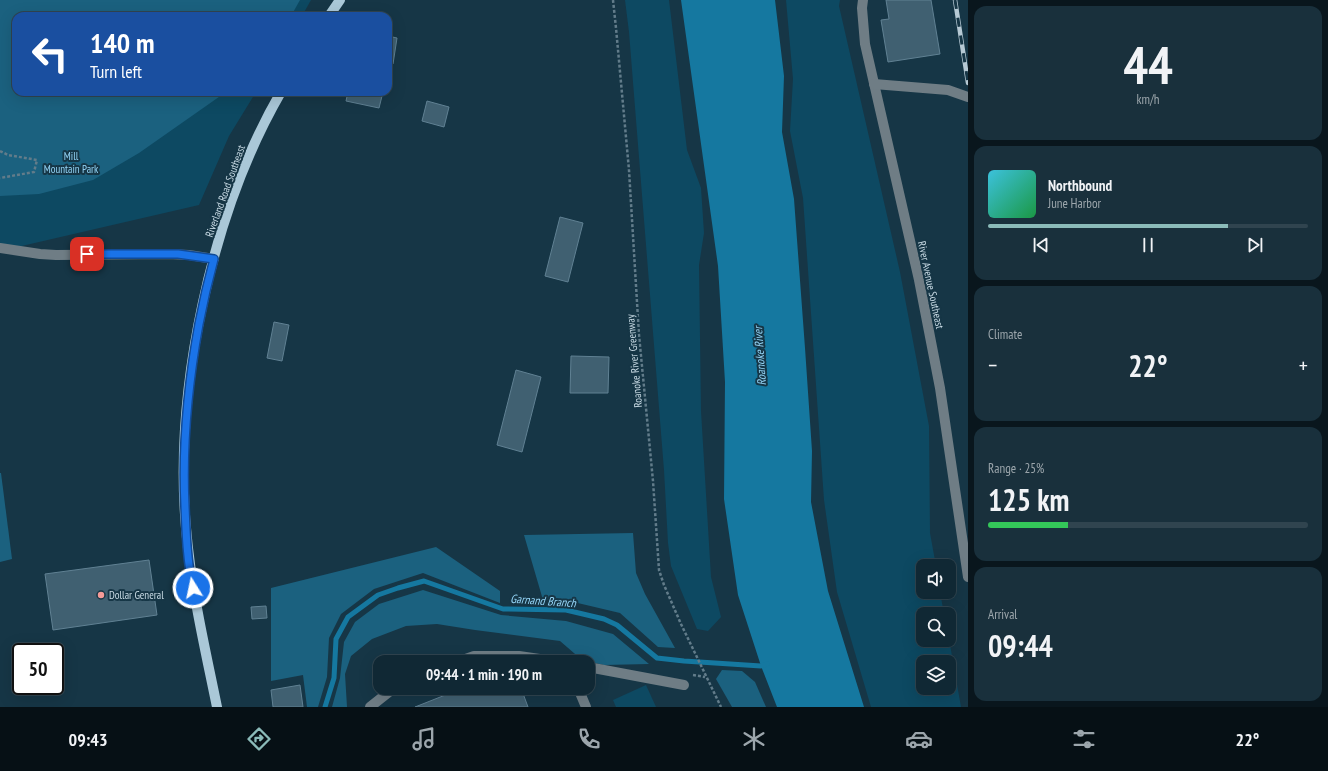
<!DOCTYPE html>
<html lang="en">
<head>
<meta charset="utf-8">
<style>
  :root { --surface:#102834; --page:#19303c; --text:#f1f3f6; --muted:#9ca6ac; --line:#30444f; --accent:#8bbbb9 }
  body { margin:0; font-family:"PT Sans Narrow",sans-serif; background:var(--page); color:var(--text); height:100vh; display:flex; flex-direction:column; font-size:15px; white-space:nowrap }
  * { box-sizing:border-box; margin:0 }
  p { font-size:13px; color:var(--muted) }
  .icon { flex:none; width:22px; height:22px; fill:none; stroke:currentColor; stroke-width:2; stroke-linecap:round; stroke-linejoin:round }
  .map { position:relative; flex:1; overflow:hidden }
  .sheet { display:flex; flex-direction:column; gap:6px; padding:6px; background:#09161d; width:360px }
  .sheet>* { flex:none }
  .hud { position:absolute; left:12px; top:12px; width:380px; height:84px; border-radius:12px; box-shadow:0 4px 16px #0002,0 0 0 1px var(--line); background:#1a4fa0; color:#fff; overflow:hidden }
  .fabs { position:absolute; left:916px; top:559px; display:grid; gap:8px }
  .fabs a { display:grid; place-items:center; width:40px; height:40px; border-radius:8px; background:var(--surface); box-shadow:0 4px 16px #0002,0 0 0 1px var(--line); font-size:20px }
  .speed { position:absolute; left:12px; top:643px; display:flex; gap:8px; font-size:20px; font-weight:700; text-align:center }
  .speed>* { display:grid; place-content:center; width:52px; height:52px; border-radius:50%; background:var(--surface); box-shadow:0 4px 16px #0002,0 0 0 1px var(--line); line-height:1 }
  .speed .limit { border:2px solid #111; border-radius:6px; background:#fff; color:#111 }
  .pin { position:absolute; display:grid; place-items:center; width:34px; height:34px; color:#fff; margin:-17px; border-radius:8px; box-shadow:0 2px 6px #0006 }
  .me { position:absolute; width:44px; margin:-22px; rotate:350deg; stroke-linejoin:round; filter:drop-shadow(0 0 3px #0008) }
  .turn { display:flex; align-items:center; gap:14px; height:84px; padding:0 12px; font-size:18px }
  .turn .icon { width:52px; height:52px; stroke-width:2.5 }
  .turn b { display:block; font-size:28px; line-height:34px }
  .big { font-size:30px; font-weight:600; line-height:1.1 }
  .sheet .card { flex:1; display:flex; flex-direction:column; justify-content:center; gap:6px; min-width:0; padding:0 14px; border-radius:12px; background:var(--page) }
  .sheet .dial { align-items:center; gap:0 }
  .dial b { font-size:52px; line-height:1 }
  .song { display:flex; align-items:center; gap:12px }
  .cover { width:48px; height:48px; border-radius:6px; background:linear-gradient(135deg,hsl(190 70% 55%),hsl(140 70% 35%)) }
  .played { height:4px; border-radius:2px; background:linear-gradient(90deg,var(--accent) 75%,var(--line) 75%) }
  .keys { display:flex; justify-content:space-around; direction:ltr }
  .heat { display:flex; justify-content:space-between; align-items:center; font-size:22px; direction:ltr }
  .charge { height:6px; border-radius:3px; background:linear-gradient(90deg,#34c759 25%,var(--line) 0) }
  .trip { position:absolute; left:373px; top:655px; width:222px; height:40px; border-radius:12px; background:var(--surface); box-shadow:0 4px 16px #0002,0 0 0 1px var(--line); font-weight:600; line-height:40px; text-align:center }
  .dock { display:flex; height:64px; justify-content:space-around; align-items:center; background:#061015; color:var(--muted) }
  .dock .icon { width:28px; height:28px }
  .dock .on { color:var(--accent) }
  .dock b { font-size:18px; color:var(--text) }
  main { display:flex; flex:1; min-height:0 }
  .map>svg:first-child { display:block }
  .green { fill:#0d4962; fill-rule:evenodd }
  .forest { fill:#1b617f }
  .water { fill:#1578a0 }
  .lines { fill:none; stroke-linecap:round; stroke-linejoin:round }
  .stream { stroke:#1578a0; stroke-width:5 }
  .building { fill:#406071; stroke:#608193 }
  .path { stroke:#627c8a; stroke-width:2.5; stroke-dasharray:3 2; stroke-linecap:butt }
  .minor { stroke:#6f7d85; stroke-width:10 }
  .major { stroke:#aac8d8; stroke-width:10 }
  .rail-casing { stroke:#b6c9d4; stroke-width:4.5 }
  .rail { stroke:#163646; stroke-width:3; stroke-dasharray:9; stroke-linecap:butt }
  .route-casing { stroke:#114b97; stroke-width:10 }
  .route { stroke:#1a73e8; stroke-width:7 }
  .poi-dot { fill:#f59b98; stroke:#163646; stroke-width:1.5 }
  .labels { text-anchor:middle; stroke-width:4; stroke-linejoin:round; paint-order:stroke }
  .park-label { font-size:11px; fill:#93d3f5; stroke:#163646 }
  .street-label { font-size:11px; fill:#c9dbe5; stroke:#163646 }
  .poi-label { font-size:11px; fill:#c9dbe5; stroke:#163646; text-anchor:start }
  .water-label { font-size:12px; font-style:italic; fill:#93d3f5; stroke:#163646 }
</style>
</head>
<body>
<main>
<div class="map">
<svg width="968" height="707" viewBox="0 0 968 707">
  <rect width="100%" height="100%" fill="#163646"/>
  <g class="green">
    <polygon points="0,0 311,0 302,16 16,16 16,92 256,92 229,136 199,205 0,251"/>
    <polygon points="625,0 669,0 687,150 701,188 704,233 699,265 701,411 711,577 721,617 708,631 697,629 671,566 668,543 664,470 629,32"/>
    <path d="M786 0H840L839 6 900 272 929 426 930 533 936 566H923V592H940L944 614H923V640L949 639 961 707H871L837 592 824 500 803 198 790 131 793 79ZM923 662H949V688H923Z"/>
    <polygon points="646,685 656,707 616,707 613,700"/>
  </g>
  <g class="forest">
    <polygon points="0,0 300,0 291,16 16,16 16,92 226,92 139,153 93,180 39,194 0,196"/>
    <polygon points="0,473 1,473 12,559 0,562"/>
    <polygon points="633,533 636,573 645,594 675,648 658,647 620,613 565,600 543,600 524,535"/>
    <polygon points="436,547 500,591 500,603 423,573 374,589 341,614 329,638 327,677 318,707 307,707 303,675 271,681 271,588"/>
    <polygon points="423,590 501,615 566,621 613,634 649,664 604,665 582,660 560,641 475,630 437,624 406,626 372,639 351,656 345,674 347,707 332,707 340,678 344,642 355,622 379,604"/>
    <polygon points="722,670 742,671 755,682 766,707 732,707 716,679"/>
  </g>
  <polygon class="water" points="681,0 775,0 784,76 782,132 794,199 805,348 812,451 811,502 828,591 864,707 777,707 761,666 738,595 724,499 725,382 718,266"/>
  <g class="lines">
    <polyline class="stream" points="325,707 334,678 336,639 348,617 378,595 398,588 424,581 503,609 566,610 604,619 617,625 657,658 684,661 761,666 767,664"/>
  </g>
  <g class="building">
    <polygon points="886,0 931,0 940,54 888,62 881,20 889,19"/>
    <polygon points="388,36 397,38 393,64 388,63"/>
    <polygon points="348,92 383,92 379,108 346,101"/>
    <polygon points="427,101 449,107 444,127 422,121"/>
    <polygon points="560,217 583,223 568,282 545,276"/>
    <polygon points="274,322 289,325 282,361 267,358"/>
    <polygon points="571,356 609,357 608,393 570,393"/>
    <polygon points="516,370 541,377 522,452 497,445"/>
    <polygon points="149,560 157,615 53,630 45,574"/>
    <polygon points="266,606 267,618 252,619 251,607"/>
    <polygon points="300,685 303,707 273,707 271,690"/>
    <polygon points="463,688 521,688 528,707 415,707"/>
  </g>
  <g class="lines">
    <g class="path">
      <polyline points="613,0 616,28 629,170 639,335 653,481 659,570 664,585 681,624 721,707"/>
      <polyline points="0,151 8,155 37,160 34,172 0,178"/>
      <polyline points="693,675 705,677"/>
    </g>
    <g class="minor">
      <polyline points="863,0 862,8 865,44 919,280 940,388 968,577"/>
      <polyline points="874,84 948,90 968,97"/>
      <polyline points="0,248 40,254 56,255 168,254 189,255 214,259"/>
      <polyline points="457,662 474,656 519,656 560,662"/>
      <polyline points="588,667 684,685"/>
      <polyline points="578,688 586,707"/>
      <polyline points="370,707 394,688"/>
    </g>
    <g class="major">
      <polyline points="329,16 340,0"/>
      <path d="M217 707C205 648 191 589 186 528 174 389 211 213 281 92"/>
    </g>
    <defs>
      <polyline id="rail" points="955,0 968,83"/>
    </defs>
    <use href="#rail" class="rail-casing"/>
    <use href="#rail" class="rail"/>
  </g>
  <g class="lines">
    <defs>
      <path id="route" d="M87 254H178L214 259C208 281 203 303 199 324 188 384 182 445 185 506 186 533 187 561 193 588"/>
    </defs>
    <use href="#route" class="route-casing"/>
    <use href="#route" class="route"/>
  </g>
  <circle class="poi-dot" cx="101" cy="595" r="4"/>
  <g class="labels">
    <g class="park-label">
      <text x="71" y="160">Mill<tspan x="71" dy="13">Mountain Park</tspan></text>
    </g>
    <g class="street-label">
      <text transform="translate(225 191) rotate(-70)" y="4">Riverland Road Southeast</text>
      <text transform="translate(931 285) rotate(78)" y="4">River Avenue Southeast</text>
      <text transform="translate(634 361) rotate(-95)" y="4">Roanoke River Greenway</text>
    </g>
    <g class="poi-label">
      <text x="109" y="599">Dollar General</text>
    </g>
    <g class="water-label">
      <text transform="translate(760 356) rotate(-94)" y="4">Roanoke River</text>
      <text transform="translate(543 601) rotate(4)" y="4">Garnand Branch</text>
    </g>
  </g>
</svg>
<div class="fabs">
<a><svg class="icon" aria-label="sound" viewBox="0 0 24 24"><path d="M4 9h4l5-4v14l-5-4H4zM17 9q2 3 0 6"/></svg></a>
<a><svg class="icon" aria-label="search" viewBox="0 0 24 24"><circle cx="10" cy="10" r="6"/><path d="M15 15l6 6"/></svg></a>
<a><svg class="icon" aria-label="layers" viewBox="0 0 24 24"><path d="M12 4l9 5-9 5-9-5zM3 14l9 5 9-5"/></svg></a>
</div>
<div class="speed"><div class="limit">50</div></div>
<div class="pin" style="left:87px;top:254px;background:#d93025"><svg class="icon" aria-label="arrive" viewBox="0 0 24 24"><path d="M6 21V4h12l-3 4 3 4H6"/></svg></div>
<svg class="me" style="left:193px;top:588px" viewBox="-20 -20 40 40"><circle r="17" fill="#1a73e8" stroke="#fff" stroke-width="3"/><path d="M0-11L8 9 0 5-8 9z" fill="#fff"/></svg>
<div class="trip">09:44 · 1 min · 190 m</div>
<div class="hud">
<div class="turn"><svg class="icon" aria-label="left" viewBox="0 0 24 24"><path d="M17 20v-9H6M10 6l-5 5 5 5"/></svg><div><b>140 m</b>Turn left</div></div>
</div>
</div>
<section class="sheet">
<div class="card dial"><b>44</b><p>km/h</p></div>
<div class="card">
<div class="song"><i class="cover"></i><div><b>Northbound</b><p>June Harbor</p></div></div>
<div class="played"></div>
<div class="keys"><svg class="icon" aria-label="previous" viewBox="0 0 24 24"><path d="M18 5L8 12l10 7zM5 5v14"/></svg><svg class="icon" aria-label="pause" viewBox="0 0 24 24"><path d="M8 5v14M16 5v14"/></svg><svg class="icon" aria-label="next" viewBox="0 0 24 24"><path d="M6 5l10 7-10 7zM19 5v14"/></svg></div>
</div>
<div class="card"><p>Climate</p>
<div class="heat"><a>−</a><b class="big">22°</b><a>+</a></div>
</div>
<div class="card"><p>Range · 25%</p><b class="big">125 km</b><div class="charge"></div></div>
<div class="card"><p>Arrival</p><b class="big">09:44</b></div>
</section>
</main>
<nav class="dock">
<b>09:43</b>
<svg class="icon on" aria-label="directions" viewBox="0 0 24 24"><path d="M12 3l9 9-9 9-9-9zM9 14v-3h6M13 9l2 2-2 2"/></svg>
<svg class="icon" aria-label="music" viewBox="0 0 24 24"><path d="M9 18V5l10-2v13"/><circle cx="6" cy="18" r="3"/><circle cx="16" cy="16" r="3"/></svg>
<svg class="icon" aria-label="phone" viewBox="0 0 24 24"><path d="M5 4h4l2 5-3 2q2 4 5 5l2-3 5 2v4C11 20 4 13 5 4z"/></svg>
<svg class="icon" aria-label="climate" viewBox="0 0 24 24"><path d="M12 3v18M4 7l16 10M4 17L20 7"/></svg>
<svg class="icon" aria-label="car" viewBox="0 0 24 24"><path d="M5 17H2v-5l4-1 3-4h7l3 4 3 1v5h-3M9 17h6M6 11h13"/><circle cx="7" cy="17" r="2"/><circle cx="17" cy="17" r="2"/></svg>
<svg class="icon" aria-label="filters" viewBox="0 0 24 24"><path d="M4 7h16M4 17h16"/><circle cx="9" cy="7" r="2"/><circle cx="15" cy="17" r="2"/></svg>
<b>22°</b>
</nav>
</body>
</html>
